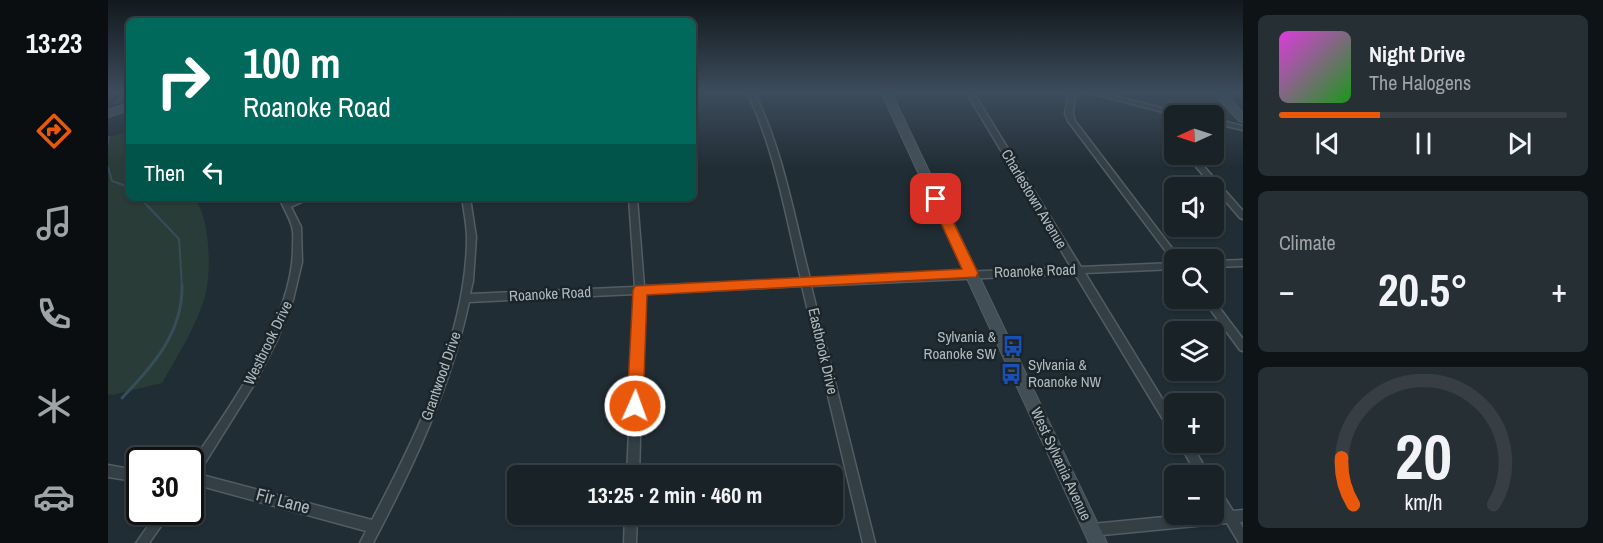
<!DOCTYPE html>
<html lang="en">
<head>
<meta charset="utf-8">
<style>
  :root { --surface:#192227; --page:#262f33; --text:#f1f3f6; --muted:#9fa4a7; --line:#373f44; --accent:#ea580c }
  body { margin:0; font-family:"Archivo Narrow",sans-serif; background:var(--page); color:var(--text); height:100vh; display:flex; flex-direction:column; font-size:22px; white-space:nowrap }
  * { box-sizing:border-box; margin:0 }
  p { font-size:20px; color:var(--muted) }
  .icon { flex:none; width:33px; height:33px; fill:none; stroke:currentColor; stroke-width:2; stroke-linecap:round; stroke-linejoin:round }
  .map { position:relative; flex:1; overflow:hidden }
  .drawer { display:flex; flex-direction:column; gap:15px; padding:15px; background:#0e1315; width:360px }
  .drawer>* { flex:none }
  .banner { position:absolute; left:18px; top:18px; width:570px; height:183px; border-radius:9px; box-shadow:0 2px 4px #0004,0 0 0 2px var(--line); background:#00695c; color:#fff; overflow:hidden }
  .needle { width:39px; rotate:267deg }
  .tools { position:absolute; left:1056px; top:105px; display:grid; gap:12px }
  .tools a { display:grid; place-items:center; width:60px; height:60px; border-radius:9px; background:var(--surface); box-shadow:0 2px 4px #0004,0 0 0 2px var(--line); font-size:30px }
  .speed { position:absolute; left:18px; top:447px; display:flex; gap:12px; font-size:30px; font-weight:700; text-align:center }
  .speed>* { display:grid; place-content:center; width:78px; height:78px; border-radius:50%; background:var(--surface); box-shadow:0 2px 4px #0004,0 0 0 2px var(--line); line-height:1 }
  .speed .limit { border:3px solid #111; border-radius:9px; background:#fff; color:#111 }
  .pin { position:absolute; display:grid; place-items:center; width:51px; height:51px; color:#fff; margin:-26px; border-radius:12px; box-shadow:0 3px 9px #0006 }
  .me { position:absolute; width:66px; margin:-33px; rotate:2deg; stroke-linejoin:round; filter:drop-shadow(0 0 4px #0008) }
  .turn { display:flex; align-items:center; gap:21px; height:126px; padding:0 18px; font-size:27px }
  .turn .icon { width:78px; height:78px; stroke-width:2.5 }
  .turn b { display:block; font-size:42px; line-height:51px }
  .then { display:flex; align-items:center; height:57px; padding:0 18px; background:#0003; gap:12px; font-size:22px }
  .big { font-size:45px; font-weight:700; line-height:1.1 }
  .drawer .tile { flex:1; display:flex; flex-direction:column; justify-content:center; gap:9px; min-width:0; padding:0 21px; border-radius:9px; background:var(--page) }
  .drawer .dial { align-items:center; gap:0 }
  .dial svg { height:156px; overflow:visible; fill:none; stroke:var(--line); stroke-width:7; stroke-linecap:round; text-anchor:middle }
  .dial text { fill:var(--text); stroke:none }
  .song { display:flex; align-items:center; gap:18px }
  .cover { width:72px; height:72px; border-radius:9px; background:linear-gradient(135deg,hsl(300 70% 55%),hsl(120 70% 35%)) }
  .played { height:6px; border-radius:3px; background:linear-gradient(90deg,var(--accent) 35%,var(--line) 35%) }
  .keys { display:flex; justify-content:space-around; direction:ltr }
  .heat { display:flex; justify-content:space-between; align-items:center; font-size:33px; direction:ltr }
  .trip { position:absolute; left:399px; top:465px; width:336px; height:60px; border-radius:9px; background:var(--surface); box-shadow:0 2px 4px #0004,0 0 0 2px var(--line); font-weight:700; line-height:60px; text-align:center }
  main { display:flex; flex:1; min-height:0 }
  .tab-bar { display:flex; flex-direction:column; width:108px; justify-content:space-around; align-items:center; background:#0a0e10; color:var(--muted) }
  .tab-bar .icon { width:42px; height:42px }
  .tab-bar .selected { color:var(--accent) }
  .tab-bar b { font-size:27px; color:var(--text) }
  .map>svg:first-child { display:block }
  .green { fill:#293c37 }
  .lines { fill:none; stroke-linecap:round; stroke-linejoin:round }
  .stream-far1 { stroke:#364d5a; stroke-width:2 }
  .stream { stroke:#364d5a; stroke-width:3 }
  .street-casing { stroke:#525d63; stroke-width:3 }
  .secondary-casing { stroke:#525d63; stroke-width:2 }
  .street { fill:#343f45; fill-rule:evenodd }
  .secondary { fill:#434f57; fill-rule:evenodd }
  .route { fill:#ea580c; stroke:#983908; stroke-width:1.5 }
  .labels { text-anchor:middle; stroke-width:5; stroke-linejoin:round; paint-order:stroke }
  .street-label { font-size:15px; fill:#aebac2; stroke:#1a2429 }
  .poi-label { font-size:15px; fill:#aebac2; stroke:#1a2429; text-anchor:end }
  .near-street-label { font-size:18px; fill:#aebac2; stroke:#1a2429 }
</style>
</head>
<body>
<main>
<nav class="tab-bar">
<b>13:23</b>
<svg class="icon selected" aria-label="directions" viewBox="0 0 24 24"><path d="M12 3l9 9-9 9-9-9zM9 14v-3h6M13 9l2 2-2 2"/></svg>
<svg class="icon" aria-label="music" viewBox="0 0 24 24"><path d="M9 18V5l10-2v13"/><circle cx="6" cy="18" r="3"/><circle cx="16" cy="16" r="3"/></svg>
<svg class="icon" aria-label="phone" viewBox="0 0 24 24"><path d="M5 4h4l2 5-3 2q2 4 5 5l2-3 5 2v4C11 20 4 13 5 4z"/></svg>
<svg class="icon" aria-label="climate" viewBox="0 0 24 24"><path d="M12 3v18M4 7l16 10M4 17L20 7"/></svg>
<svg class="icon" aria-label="car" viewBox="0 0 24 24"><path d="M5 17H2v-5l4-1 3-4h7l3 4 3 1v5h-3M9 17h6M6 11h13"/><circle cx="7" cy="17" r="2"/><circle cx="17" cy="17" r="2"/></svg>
</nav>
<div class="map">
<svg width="1135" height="543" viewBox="0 0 1135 543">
  <rect width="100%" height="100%" fill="#212d34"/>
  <path class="green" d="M21 131V198H86C102 216 104 273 97 296 88 327 70 355 54 383L4 395 0 394V137Z"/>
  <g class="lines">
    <g class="stream-far1">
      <polyline points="7,103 21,93"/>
      <polyline points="0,144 1,137"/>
      <polyline points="0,167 4,181 21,187"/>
      <polyline points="32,198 71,239 74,286"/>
    </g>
    <path class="stream" d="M14 398C45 365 75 333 74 285"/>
    <defs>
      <g id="street">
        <path d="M639 92H646C675 150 686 216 702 279L963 267 858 92H865L973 267 1066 263V269L977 273 1066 418V432L1062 431 967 274 703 286 767 543H755L694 286 536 294 531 476H519L527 294 361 302C343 387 305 467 265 543H252L258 531 82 483V465C122 408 186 317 185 246 185 240 186 233 184 227 182 218 175 207 171 198H179L181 201 188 198H199L198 200 183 207 193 227 194 262 185 300 169 340 147 383 90 474 264 520C308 437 358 335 359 239 359 226 356 211 354 198H362L368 237 365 281 362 294 527 287 521 198H529L536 286 693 279C678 217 667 150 639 92Z"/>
        <polygon points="961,92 967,92 965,114 967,121 1073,260 1066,260 1066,262 960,121 957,114"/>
        <polygon points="979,92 992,92 1084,116 1070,116"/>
        <polygon points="1106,119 1135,126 1135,130 1106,123"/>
        <polygon points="1077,154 1085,154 1135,211 1135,219 1132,218"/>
        <polygon points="1135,260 1135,266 1106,267 1106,261"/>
        <polygon points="1094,298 1104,298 1135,339 1135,351 1132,350"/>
        <polygon points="1071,442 1082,442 1102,476 1089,476"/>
        <polygon points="0,465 32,471 32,482 0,477"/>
        <polygon points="1106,485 1110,487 1125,511 1135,510 1135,522 1132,522 1135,528 1135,543 1131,543 1119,523 984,536 980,534 978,530 980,526 984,524 1087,514 1106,514 1106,513 1112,512 1106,501"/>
        <polygon points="50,512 63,512 41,543 28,543"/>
        <polygon points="517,514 529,514 528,543 516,543"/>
      </g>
      <g id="secondary">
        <polygon points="773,92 783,92 999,543 981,543"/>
        <polygon points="1105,92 1116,92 1135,113 1135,122 1131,121"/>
        <polygon points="21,103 21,110 0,117 0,110"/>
      </g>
    </defs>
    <use href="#street" class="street-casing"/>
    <use href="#secondary" class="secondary-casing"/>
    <use href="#street" class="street"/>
    <use href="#secondary" class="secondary"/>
  </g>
  <linearGradient id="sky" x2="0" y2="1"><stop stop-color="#12191d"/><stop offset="0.55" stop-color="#3d4c5c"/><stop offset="1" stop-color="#3d4c5c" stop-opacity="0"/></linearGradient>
  <rect width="1135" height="168" fill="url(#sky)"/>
  <polygon class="route" points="828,195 834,199 870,273 868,277 539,295 535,406 533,411 527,413 522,411 519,406 525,290 527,286 854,269 822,199"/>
  <defs>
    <symbol id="bus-bare" viewBox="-9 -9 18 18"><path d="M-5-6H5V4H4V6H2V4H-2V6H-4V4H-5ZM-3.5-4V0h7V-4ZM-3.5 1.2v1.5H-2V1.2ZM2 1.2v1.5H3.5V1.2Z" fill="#1a4fb4" stroke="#1a2429" stroke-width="2.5" paint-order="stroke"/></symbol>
  </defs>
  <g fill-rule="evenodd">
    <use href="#bus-bare" x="890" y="331" width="30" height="30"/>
    <use href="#bus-bare" x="888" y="359" width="30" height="30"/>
  </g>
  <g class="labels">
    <g class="street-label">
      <text transform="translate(926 199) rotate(59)" y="5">Charlestown Avenue</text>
      <text transform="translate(927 271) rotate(-2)" y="5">Roanoke Road</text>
      <text transform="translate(442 294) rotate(-3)" y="5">Roanoke Road</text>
      <text transform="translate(160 343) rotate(-64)" y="5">Westbrook Drive</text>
      <text transform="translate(715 351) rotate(77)" y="5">Eastbrook Drive</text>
      <text transform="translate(333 376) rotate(-71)" y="5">Grantwood Drive</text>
      <text transform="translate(953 464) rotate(65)" y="5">West Sylvania Avenue</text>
    </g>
    <g class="poi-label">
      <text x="888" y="342">Sylvania &amp;<tspan x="888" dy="17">Roanoke SW</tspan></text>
      <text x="920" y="370" text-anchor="start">Sylvania &amp;<tspan x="920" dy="17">Roanoke NW</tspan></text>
    </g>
    <g class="near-street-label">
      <text transform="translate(175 501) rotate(15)" y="6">Fir Lane</text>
    </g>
  </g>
</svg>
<div class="tools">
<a><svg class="needle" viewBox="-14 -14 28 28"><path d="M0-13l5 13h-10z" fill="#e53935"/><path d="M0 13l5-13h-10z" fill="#9fa4a7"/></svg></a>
<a><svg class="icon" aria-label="sound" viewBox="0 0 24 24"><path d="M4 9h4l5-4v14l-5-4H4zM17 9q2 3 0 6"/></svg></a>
<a><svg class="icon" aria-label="search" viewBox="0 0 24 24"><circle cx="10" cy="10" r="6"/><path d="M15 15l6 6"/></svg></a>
<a><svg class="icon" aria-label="layers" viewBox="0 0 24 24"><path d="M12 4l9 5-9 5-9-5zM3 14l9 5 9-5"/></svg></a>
<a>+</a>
<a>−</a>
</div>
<div class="speed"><div class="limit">30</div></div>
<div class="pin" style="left:828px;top:199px;background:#d93025"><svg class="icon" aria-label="arrive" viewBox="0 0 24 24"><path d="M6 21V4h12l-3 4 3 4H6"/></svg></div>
<svg class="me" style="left:527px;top:406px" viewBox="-20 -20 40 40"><circle r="17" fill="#ea580c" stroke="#fff" stroke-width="3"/><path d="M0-11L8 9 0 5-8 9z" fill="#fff"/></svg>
<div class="trip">13:25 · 2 min · 460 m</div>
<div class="banner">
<div class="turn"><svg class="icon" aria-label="right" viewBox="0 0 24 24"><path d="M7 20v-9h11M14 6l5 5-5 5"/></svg><div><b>100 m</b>Roanoke Road</div></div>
<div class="then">Then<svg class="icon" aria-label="left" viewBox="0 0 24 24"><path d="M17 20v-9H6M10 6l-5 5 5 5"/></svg></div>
</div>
</div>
<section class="drawer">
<div class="tile">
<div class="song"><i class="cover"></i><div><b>Night Drive</b><p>The Halogens</p></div></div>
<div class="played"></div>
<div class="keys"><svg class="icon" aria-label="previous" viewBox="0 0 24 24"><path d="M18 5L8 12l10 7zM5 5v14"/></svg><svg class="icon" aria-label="pause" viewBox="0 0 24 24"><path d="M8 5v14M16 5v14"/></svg><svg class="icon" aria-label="next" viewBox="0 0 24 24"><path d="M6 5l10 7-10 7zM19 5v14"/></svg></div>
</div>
<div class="tile"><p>Climate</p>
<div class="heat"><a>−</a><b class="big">20.5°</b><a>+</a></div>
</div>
<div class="tile dial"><svg viewBox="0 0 100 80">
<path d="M14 69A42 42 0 1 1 86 69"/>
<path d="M14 69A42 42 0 0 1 8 45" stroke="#ea580c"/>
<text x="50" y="56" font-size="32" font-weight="700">20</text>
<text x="50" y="72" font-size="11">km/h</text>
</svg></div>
</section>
</main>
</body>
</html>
